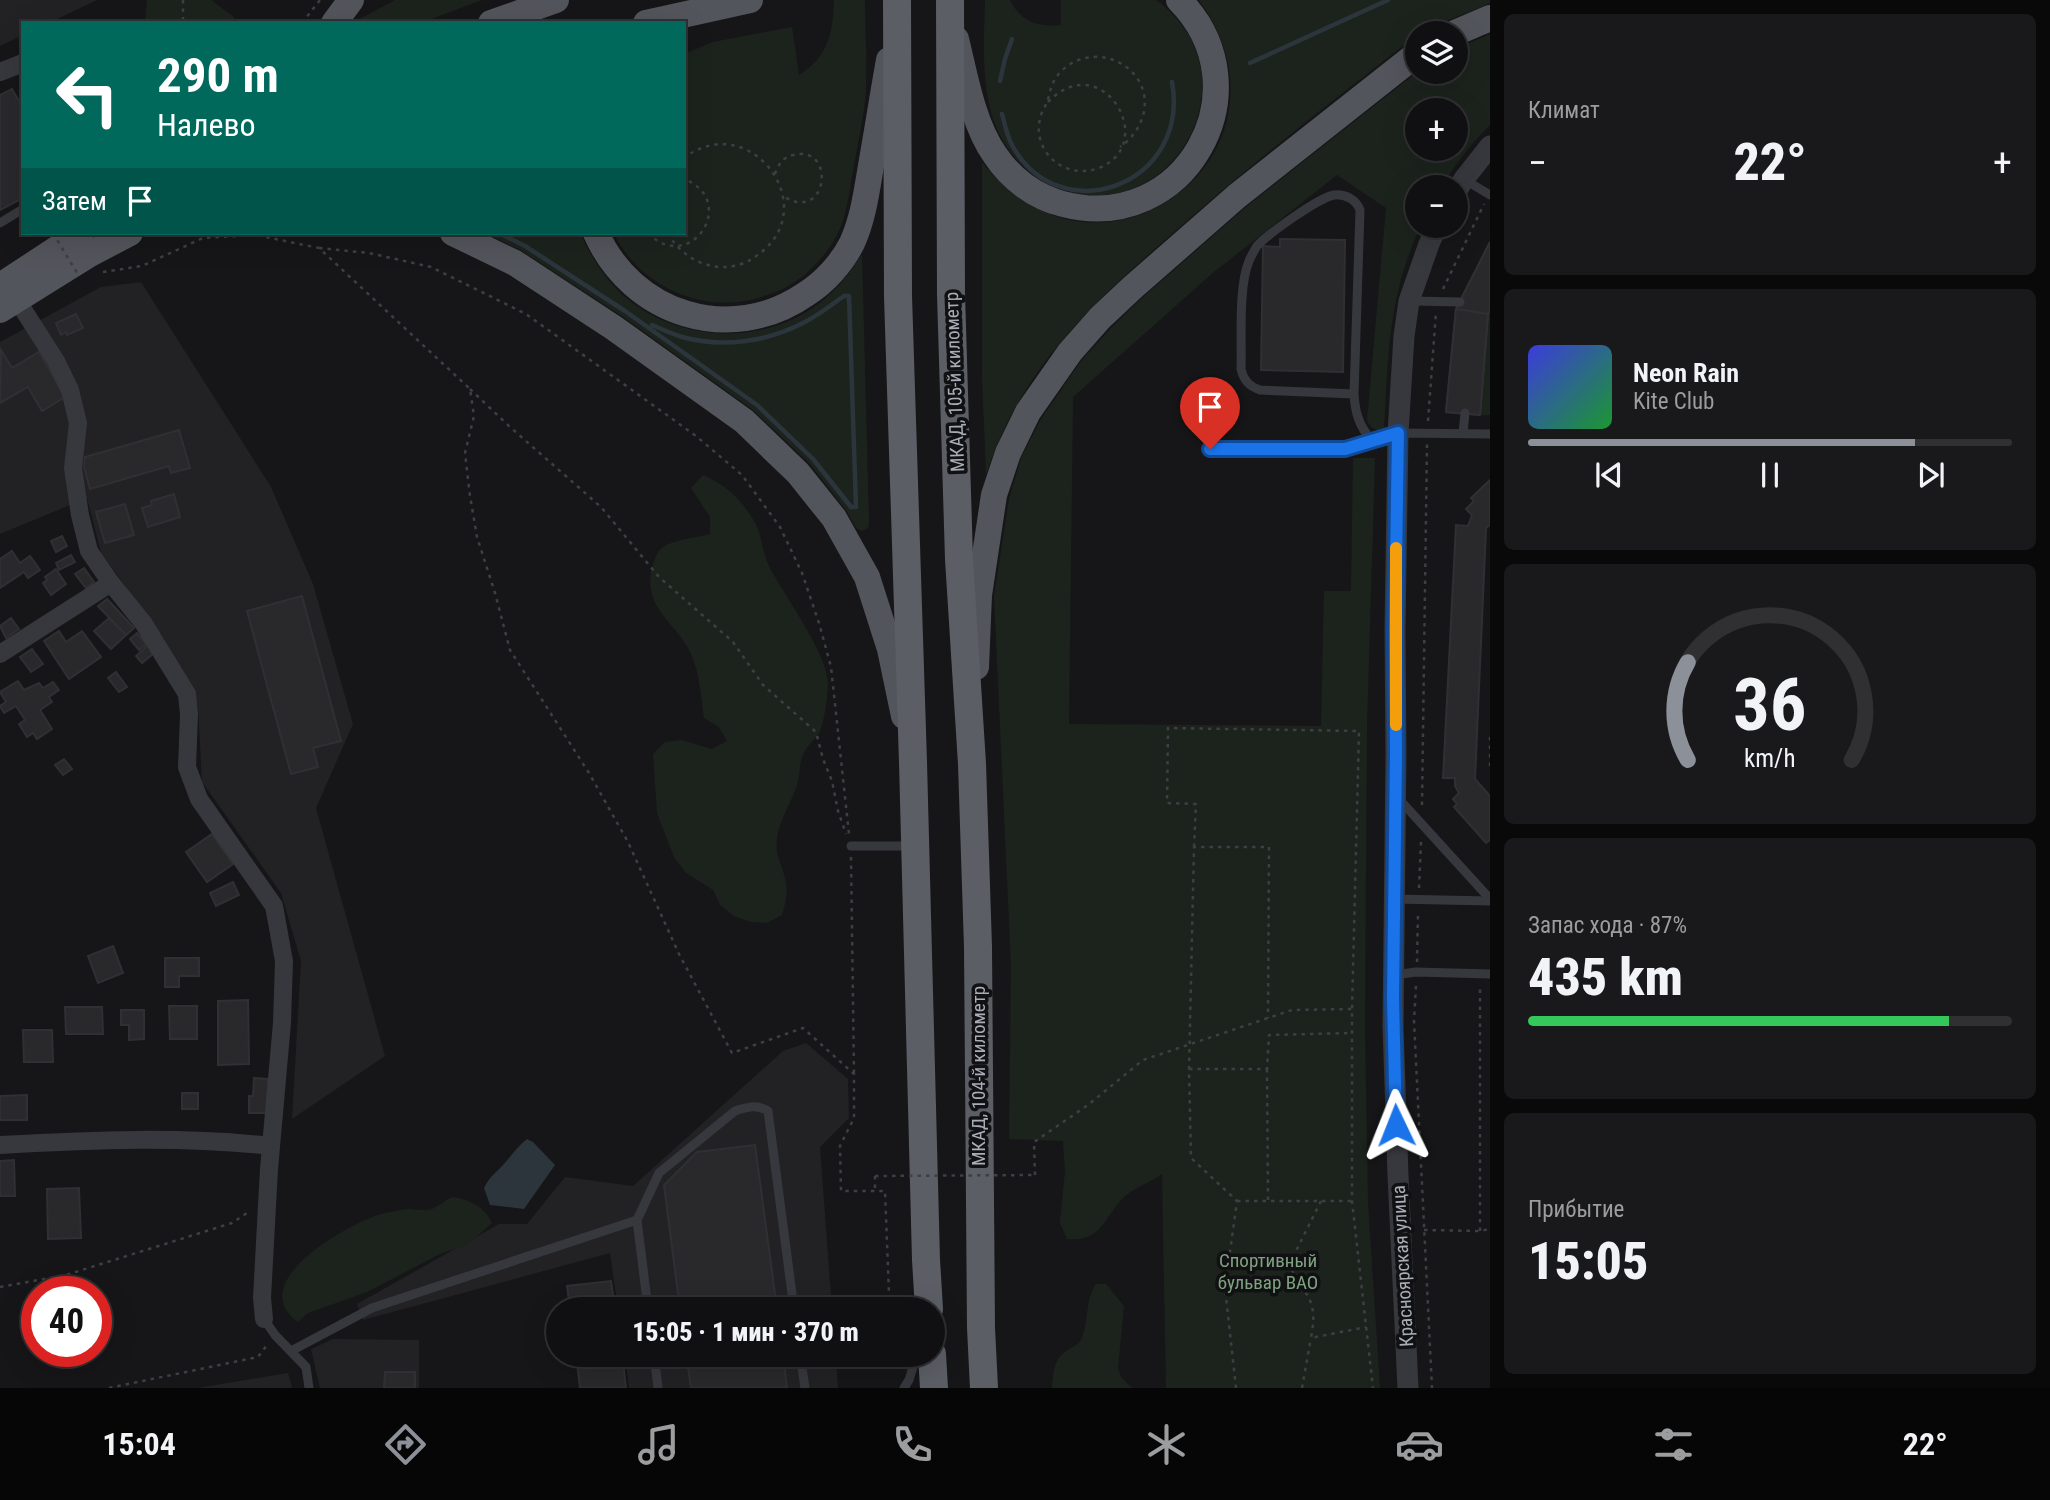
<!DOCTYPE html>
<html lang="ru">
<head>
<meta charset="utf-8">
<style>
  :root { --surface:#101012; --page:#19191b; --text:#f1f3f6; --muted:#9c9d9f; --line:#303032; --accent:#8c9099 }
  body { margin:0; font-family:"Roboto Condensed",sans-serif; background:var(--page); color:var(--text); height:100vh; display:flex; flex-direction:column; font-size:26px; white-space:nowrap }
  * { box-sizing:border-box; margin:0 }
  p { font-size:23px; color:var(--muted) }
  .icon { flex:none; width:38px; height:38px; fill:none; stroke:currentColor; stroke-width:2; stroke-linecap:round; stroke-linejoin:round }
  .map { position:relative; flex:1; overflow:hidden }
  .details { display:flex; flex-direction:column; gap:14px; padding:14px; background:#09090a; width:560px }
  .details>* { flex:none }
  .hud { position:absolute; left:21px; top:21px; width:665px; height:214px; border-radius:0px; box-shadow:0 7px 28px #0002,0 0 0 2px var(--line); background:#00695c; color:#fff; overflow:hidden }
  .controls { position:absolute; left:1405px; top:21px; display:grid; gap:14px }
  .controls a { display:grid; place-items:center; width:63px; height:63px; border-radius:50%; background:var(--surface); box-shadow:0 7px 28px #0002,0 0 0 2px var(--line); font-size:35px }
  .speed { position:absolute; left:21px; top:1276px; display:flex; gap:14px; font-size:35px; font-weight:700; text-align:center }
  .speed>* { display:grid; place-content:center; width:91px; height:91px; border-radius:50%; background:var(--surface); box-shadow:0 7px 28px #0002,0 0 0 2px var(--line); line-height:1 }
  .speed .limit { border:10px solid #d22; background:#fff; color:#111 }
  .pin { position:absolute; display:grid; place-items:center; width:60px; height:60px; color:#fff; margin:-72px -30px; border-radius:50% 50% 50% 0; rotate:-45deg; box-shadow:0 0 7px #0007 }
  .pin .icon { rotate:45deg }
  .me { position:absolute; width:77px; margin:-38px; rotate:358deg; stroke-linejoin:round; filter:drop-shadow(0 0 5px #0008) }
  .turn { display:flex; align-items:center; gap:24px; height:147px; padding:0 21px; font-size:32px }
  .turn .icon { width:91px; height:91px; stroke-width:2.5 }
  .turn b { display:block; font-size:49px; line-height:60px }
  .then { display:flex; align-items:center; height:66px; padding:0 21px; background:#0003; gap:14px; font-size:26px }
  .big { font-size:52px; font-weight:800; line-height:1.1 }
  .details .widget { flex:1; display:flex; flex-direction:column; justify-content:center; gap:10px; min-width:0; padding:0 24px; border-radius:10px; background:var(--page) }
  .details .dial { align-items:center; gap:0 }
  .dial svg { height:182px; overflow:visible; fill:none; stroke:var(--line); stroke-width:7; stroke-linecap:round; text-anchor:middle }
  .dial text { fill:var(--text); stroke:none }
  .song { display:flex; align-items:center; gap:21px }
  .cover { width:84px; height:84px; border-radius:10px; background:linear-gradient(135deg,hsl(240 70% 55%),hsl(130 70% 35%)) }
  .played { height:7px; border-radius:4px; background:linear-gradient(90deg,var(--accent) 80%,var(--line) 80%) }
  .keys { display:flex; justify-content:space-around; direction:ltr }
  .heat { display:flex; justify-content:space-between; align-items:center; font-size:38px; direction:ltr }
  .charge { height:10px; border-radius:5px; background:linear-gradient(90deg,#34c759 87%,var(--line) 0) }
  .trip { position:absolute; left:546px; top:1297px; width:399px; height:70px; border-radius:35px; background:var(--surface); box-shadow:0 7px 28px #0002,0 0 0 2px var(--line); font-weight:800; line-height:70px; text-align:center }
  .tabs { display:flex; height:112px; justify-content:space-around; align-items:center; background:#060607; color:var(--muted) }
  .tabs .icon { width:49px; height:49px }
  .tabs .current { color:var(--accent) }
  .tabs b { font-size:32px; color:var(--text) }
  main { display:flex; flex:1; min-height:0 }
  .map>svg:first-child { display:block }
  .built { fill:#222225 }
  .green { fill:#1c231d; fill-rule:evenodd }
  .water { fill:#2c353c }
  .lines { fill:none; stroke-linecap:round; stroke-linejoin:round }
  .stream { stroke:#2c353c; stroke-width:4.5 }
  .building { fill:#29292c; stroke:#303034; stroke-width:2 }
  .path { stroke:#3d3f44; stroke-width:2.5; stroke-dasharray:3.5 5; stroke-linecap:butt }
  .service { stroke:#37383d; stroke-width:9 }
  .minor { stroke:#37383d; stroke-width:18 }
  .tertiary { stroke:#37383d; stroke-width:21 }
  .primary { stroke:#53555c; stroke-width:26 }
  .trunk { stroke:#5b5e65; stroke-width:28 }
  .path-bridge { stroke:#3d3f44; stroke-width:2.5; stroke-dasharray:3.5 5; stroke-linecap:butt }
  .route-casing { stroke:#114b97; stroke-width:18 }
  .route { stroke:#1a73e8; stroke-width:12 }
  .slow { stroke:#f59e0b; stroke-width:12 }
  .labels { text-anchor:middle; stroke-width:7; stroke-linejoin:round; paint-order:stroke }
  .street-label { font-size:19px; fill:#a8adb8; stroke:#111113 }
  .park-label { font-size:19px; fill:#7fa381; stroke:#111113 }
</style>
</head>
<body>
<main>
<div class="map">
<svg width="1490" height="1388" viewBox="0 0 1490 1388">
  <rect width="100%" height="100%" fill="#161618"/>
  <g class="built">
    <polygon points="0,0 97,0 49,23 23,23 23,35 0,46"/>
    <polygon points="141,282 271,487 313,584 353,724 316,808 385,1056 292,1119 301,961 281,893 202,782 198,707 164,639 101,553 87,498 0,534 0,342 101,287"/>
    <polygon points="806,1043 848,1079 849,1118 820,1147 832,1309 618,1309 610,1253 363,1320 357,1304 499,1224 527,1224 565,1177 633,1186 783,1051"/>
    <polygon points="333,1339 419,1340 419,1388 320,1388 311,1349"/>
    <polygon points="625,1355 836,1355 838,1388 629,1388"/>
    <polygon points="288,1373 292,1388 198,1388"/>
  </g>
  <g class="green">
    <polygon points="147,0 211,0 234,17 234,23 145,23"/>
    <polygon points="395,0 482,0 421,23 352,23"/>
    <path d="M834 0H865C865 33 868 69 865 102 862 125 857 148 853 171 849 193 847 217 836 237 823 260 802 281 778 291 754 301 730 305 705 301 666 294 630 269 614 233H684V54L713 42 792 27 799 75C829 56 833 33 834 0Z"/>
    <path d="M985 0H1010C1021 22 1037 27 1061 25V0H1156C1262 77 1168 236 1054 186 1029 175 1009 156 998 131 980 92 984 42 985 0Z"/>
    <path d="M1199 0H1490V3L1418 33 1417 35C1340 95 1262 155 1189 219 1103 294 1022 362 986 475L982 375V162C1099 312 1311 155 1199 0Z"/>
    <path d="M1490 34V125C1471 144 1455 164 1442 187H1418V226H1421C1388 294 1388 358 1384 432 1375 430 1370 428 1367 420L1386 208 1337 175 1214 272 1073 397 1069 724 1321 726 1324 591H1351L1353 458H1375L1367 726 1365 1027 1368 1203 1380 1388H1166L1162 1174C1152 1181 1139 1186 1129 1193 1104 1212 1105 1243 1067 1239L1060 1223 1065 1171 1063 1141 1009 1139 1011 966 994 596 1009 499 1021 458 1041 419 1081 361 1111 328 1142 298 1246 207 1417 72H1456V49ZM1418 110H1456V149H1418Z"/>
    <path d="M485 233H580C592 259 607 283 630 301 686 345 775 345 828 296 842 283 852 270 862 254L869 523 868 528 862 531 856 528 846 510 809 463 753 410 622 316 522 251Z"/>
    <polygon points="1490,310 1490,415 1480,415 1488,314"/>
    <path d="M703 475C724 484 739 497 751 516 762 531 761 549 769 566 784 596 827 652 828 684 828 694 824 723 820 731 815 740 806 746 802 757 799 767 800 778 796 788 790 805 780 819 777 838 774 857 784 866 786 884 788 895 785 904 782 915L767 923 751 922 734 916 720 905 713 890 685 872 674 857 657 813 653 754 665 742 681 740 712 749 727 741 719 727 704 718C701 697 700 674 691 654 677 622 645 612 651 571 653 563 656 552 663 547 676 539 695 538 710 534V517L691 488Z"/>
    <path d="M453 1197C470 1200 485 1207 492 1223L467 1245 442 1253 367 1292 308 1313 298 1322C243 1282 348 1224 381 1214 390 1212 399 1210 408 1209 415 1209 423 1211 429 1210 438 1208 444 1200 453 1197Z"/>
    <path d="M1096 1284H1106L1124 1306 1118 1368 1121 1377 1132 1388H1052C1053 1375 1053 1361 1065 1352 1071 1347 1078 1346 1082 1338 1089 1320 1085 1300 1096 1284Z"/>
  </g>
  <path class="water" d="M527 1139 533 1142 555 1165 524 1209 490 1205 484 1188C490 1176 495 1174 503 1165 511 1156 517 1147 527 1139Z"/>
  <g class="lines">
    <g class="stream">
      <polyline points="1250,63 1388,0"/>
      <polyline points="1000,81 1005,59 1012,39"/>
      <path d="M1002 114C1005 125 1007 136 1012 145 1059 232 1191 186 1172 82"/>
      <path d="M499 233 525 246 625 311 757 405 813 459 851 507H856L849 296H844C831 305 818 316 803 323 766 342 723 348 682 337 672 334 661 329 652 325"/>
    </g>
  </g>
  <g class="building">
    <polygon points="12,89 23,108 23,198 0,210 0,95"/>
    <polygon points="1280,239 1345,240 1343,372 1261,370 1263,246 1280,247"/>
    <polygon points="1490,242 1490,310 1488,314 1480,415 1446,412 1456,309"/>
    <polygon points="1490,242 1490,310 1488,314 1456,309"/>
    <polygon points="1456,309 1488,314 1480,415 1446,412"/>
    <polygon points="76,314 83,328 67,335 66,332 61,335 56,323"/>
    <polygon points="1,350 12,368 39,352 65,397 42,411 28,387 0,403"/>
    <polygon points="179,430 190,468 171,473 169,466 90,489 84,467 85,457"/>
    <polygon points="1490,480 1490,525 1486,528 1475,779 1490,796 1490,840 1486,843 1454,807 1457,804 1453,799 1459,793 1455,786 1455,778 1443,778 1456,525 1468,526 1472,515 1466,509 1474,501 1471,498"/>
    <polygon points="174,494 180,517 148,527 142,508 152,505 151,501"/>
    <polygon points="125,504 134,535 105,543 96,512"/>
    <polygon points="62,536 67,546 56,552 51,541"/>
    <polygon points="12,551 20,563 30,556 40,570 28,578 24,572 0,588 0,559"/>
    <polygon points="71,555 75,562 59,570 56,563"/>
    <polygon points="84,568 94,582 86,588 75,574"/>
    <polygon points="56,569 66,584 51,595 43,583 47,580 45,577"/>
    <polygon points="302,596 341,741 313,748 318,767 291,774 247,611"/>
    <polygon points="107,599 134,628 126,635 98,606"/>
    <polygon points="11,618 19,629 6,638 0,626"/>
    <polygon points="109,618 126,635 111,649 94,631"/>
    <polygon points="59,631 66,642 82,631 101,657 69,679 44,641"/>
    <polygon points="137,633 146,644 139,650 130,639"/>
    <polygon points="148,645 154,653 142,663 136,656"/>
    <polygon points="32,649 43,664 31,672 20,657"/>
    <polygon points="116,672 127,687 119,692 108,678"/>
    <polygon points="18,681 24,690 39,683 43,688 53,682 59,690 49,697 52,702 40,710 52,729 37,739 33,733 27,737 19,724 25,720 16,706 4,713 0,706 6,702 0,692"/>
    <polygon points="64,759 72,769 63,775 55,765"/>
    <polygon points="212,834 233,864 207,882 186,852"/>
    <polygon points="233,882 239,895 216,906 210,893"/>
    <polygon points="113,946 123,973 98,983 88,956"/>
    <polygon points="165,958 199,958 199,976 179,976 179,987 165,987"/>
    <polygon points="248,1000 249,1064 218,1065 218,1001"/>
    <polygon points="169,1006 197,1006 197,1039 170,1039"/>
    <polygon points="65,1007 102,1007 103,1034 66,1034"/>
    <polygon points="121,1010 144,1010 144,1039 129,1040 129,1025 121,1025"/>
    <polygon points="23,1030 52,1030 53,1062 24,1062"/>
    <polygon points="254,1078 268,1079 267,1113 249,1113 249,1096 253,1096"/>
    <rect x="182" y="1093" width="16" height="16"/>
    <polygon points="27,1095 27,1120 0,1120 0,1096"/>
    <polygon points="755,1145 777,1309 680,1309 664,1185 697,1152"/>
    <polygon points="14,1160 15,1196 0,1196 0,1161"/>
    <polygon points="79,1188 81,1238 48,1239 47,1189"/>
    <polygon points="611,1281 615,1309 570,1309 567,1286"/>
    <polygon points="576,1354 622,1354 626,1388 580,1388"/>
    <polygon points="686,1354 783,1354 787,1388 691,1388"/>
    <polygon points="385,1372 415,1372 415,1388 384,1388"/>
  </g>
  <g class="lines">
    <g class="path">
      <polyline points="183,0 183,23"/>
      <polyline points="302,23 320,0"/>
      <path d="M1048 102C1103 45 1162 147 1096 169 1085 172 1074 172 1064 167 1046 159 1035 139 1040 119 1041 112 1046 106 1048 99 1050 92 1051 86 1055 79 1071 54 1107 49 1130 70 1155 93 1146 129 1120 147"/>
      <path d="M775 174C778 165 783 157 793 155 837 144 828 225 783 196"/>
      <path d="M648 233C690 276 740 201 684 179"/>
      <path d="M668 233C678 252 697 265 719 267 734 268 748 263 759 254 824 206 749 108 684 158"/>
      <polyline points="319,248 369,253 431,267 526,314 696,436 742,475 780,527 802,573 819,623 831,667 849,834"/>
      <polyline points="103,272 142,266 203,238 256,235 319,248 470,389 474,416 465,453 470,496 477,537 495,593 510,650 589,773 628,842 679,954 732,1053 803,1028 854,1074 854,1118 840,1146 841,1191 885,1191 889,1294 894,1309"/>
      <polyline points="1443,289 1484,204"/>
      <polyline points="470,389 510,427 601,507 659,577 733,642 763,685 816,732 823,759 832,781 838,811 846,834"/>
      <polyline points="1428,421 1436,312"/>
      <polyline points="1490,737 1490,769"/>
      <polyline points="1422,805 1427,444"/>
      <polyline points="1194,847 1196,804 1167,803 1168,728 1359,731 1352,1009 1352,1201 1373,1388"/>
      <polyline points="851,857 854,1074"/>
      <polyline points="1419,888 1421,842"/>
      <polyline points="1417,962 1418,912"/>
      <polyline points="1416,986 1414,1021 1432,1388"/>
      <polyline points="1189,1069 1267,1069 1269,1035 1352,1033"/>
      <polyline points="1267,1069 1268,1201"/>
      <polyline points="1035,1175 1034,1142 1088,1105 1143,1060 1292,1010 1352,1009"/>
      <polyline points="875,1176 875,1191"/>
      <polyline points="1237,1201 1352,1201"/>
      <path d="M1321 1201 1293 1257C1287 1279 1305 1285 1311 1303 1315 1315 1313 1326 1311 1338L1366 1327"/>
      <polyline points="1424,1230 1480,1231 1490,1229"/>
      <polyline points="1480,1231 1480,985"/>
      <polyline points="0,1287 66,1275 232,1223 250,1211"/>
      <polyline points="109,1388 258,1357 267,1345"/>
      <polyline points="1236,1388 1225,1288 1237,1201 1191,1158 1189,1069 1194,847 1269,847 1268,1018"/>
      <polyline points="1302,1388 1311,1338"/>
    </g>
    <g class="service">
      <polyline points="1465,180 1490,195"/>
      <polyline points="0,223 23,209"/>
      <polyline points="1411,301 1460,302"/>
      <path d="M1354 394 1260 390C1249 386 1244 381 1241 369 1242 338 1238 288 1249 261 1251 256 1254 251 1257 246 1268 234 1318 198 1334 195 1345 194 1356 199 1360 210L1354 394C1355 412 1359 427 1372 440"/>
      <polyline points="1463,433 1465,413"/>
      <polyline points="1210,449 1345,449 1398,433 1490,434"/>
      <polyline points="1399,799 1490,899"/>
      <polyline points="851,846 912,846"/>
      <polyline points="1394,899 1490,901"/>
      <polyline points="1394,975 1416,972 1490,974"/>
      <path d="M648 1309 637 1220 659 1173 735 1111C747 1107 757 1104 768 1111L794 1309"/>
      <polyline points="264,1319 275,1335 306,1367 309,1388"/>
      <polyline points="291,1351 372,1308 637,1220"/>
      <polyline points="654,1354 658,1388"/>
      <polyline points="800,1354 805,1388"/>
      <polyline points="904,1388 909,1380 917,1354"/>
    </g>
    <g class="minor">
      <polyline points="0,72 23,63"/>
      <polyline points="17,300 56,361 70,390 78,423 73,468 80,515 89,551 111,583 144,624 187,694 189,714 187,767 199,799 274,906 284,961 282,1023 269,1169 262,1298 264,1319"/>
      <polyline points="0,654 111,583"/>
      <path d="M0 1145C91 1140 181 1136 271 1146"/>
    </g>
    <g class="tertiary">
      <polyline points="1456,192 1464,179 1490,146"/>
      <polyline points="1408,1388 1398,1175 1393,1026 1396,754 1395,630 1398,433 1404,336 1409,301 1429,244 1437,226"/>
    </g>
    <g class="primary">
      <polyline points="334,23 351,0"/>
      <polyline points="491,23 556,0"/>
      <polyline points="646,23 750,0"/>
      <polyline points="1455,33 1490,18"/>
      <path d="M956 39C965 76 973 124 995 155 1011 179 1035 197 1063 204 1185 236 1267 89 1179 0"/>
      <polyline points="453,233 515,263 614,328 744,421 798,473 834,518 867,577 890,649 904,716"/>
      <path d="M596 233C632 315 731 346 806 294 825 282 842 263 852 243 864 217 867 188 872 160 878 126 883 93 889 60"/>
      <polyline points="0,286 81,233"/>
      <polyline points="0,310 90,254 130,233"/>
      <polyline points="976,667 979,595 994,495 1008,453 1028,412 1070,352 1100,318 1132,288 1237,196 1418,53"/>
    </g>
    <g class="trunk">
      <polyline points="897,0 898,296 913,762 926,1260 929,1309"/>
      <polyline points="950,0 951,294 959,559 972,764 978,947 981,1328 984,1388"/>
      <polyline points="932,1354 934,1388"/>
    </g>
    <g class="path-bridge">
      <polyline points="53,233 79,276"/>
      <polyline points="875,1176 1035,1175"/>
    </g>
  </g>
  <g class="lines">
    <defs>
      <polyline id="route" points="1210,449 1345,449 1398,433 1395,630 1396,754 1393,998 1396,1125"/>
    </defs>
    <use href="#route" class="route-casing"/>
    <use href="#route" class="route"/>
    <polyline class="slow" points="1396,725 1396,548"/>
  </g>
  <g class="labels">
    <g class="street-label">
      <text transform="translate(954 382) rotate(-92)" y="7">МКАД, 105-й километр</text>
      <text transform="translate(978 1076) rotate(-90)" y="7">МКАД, 104-й километр</text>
      <text transform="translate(1402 1266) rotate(-93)" y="7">Красноярская улица</text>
    </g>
    <g class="park-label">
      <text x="1268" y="1267">Спортивный<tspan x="1268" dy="22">бульвар ВАО</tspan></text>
    </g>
  </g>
</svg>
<div class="controls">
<a><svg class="icon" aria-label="layers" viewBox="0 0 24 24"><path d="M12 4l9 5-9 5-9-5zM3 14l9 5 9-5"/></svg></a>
<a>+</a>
<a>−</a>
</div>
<div class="speed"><div class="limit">40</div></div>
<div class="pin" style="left:1210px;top:449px;background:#d93025"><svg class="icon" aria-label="arrive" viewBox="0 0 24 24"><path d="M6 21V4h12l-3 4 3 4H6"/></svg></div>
<svg class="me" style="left:1396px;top:1125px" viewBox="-20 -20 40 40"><path d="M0-17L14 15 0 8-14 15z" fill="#1a73e8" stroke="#fff" stroke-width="4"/></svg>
<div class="trip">15:05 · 1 мин · 370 m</div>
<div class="hud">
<div class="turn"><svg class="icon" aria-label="left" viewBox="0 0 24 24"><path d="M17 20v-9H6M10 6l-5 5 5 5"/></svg><div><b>290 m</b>Налево</div></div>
<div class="then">Затем<svg class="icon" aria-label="arrive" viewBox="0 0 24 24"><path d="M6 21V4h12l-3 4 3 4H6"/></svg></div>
</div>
</div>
<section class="details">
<div class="widget"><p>Климат</p>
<div class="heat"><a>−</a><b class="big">22°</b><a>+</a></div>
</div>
<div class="widget">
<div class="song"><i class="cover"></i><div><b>Neon Rain</b><p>Kite Club</p></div></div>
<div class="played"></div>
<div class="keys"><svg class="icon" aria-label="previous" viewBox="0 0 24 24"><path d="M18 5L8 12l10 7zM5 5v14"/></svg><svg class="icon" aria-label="pause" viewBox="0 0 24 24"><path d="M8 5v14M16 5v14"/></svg><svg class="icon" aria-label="next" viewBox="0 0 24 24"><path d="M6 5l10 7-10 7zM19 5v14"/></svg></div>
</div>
<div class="widget dial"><svg viewBox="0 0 100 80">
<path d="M14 69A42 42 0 1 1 86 69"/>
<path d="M14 69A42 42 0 0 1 14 26" stroke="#8c9099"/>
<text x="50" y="56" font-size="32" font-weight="700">36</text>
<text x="50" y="72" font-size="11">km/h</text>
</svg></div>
<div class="widget"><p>Запас хода · 87%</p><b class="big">435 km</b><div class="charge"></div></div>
<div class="widget"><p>Прибытие</p><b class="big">15:05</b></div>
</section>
</main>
<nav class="tabs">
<b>15:04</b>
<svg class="icon current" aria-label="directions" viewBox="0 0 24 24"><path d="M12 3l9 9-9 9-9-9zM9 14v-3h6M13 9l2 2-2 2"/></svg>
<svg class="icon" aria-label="music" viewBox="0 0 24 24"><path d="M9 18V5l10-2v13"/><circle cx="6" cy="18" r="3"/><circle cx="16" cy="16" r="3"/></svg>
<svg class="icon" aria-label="phone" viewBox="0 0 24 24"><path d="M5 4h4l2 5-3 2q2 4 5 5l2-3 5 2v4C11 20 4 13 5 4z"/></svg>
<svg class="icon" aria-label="climate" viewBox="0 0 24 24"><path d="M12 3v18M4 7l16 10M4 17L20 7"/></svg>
<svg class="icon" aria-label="car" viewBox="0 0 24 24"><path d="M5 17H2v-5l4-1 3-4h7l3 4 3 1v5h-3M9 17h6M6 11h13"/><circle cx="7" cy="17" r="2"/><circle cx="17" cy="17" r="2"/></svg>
<svg class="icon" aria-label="filters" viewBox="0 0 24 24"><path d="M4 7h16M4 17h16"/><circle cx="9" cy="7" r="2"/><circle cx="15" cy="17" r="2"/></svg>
<b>22°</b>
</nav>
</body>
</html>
